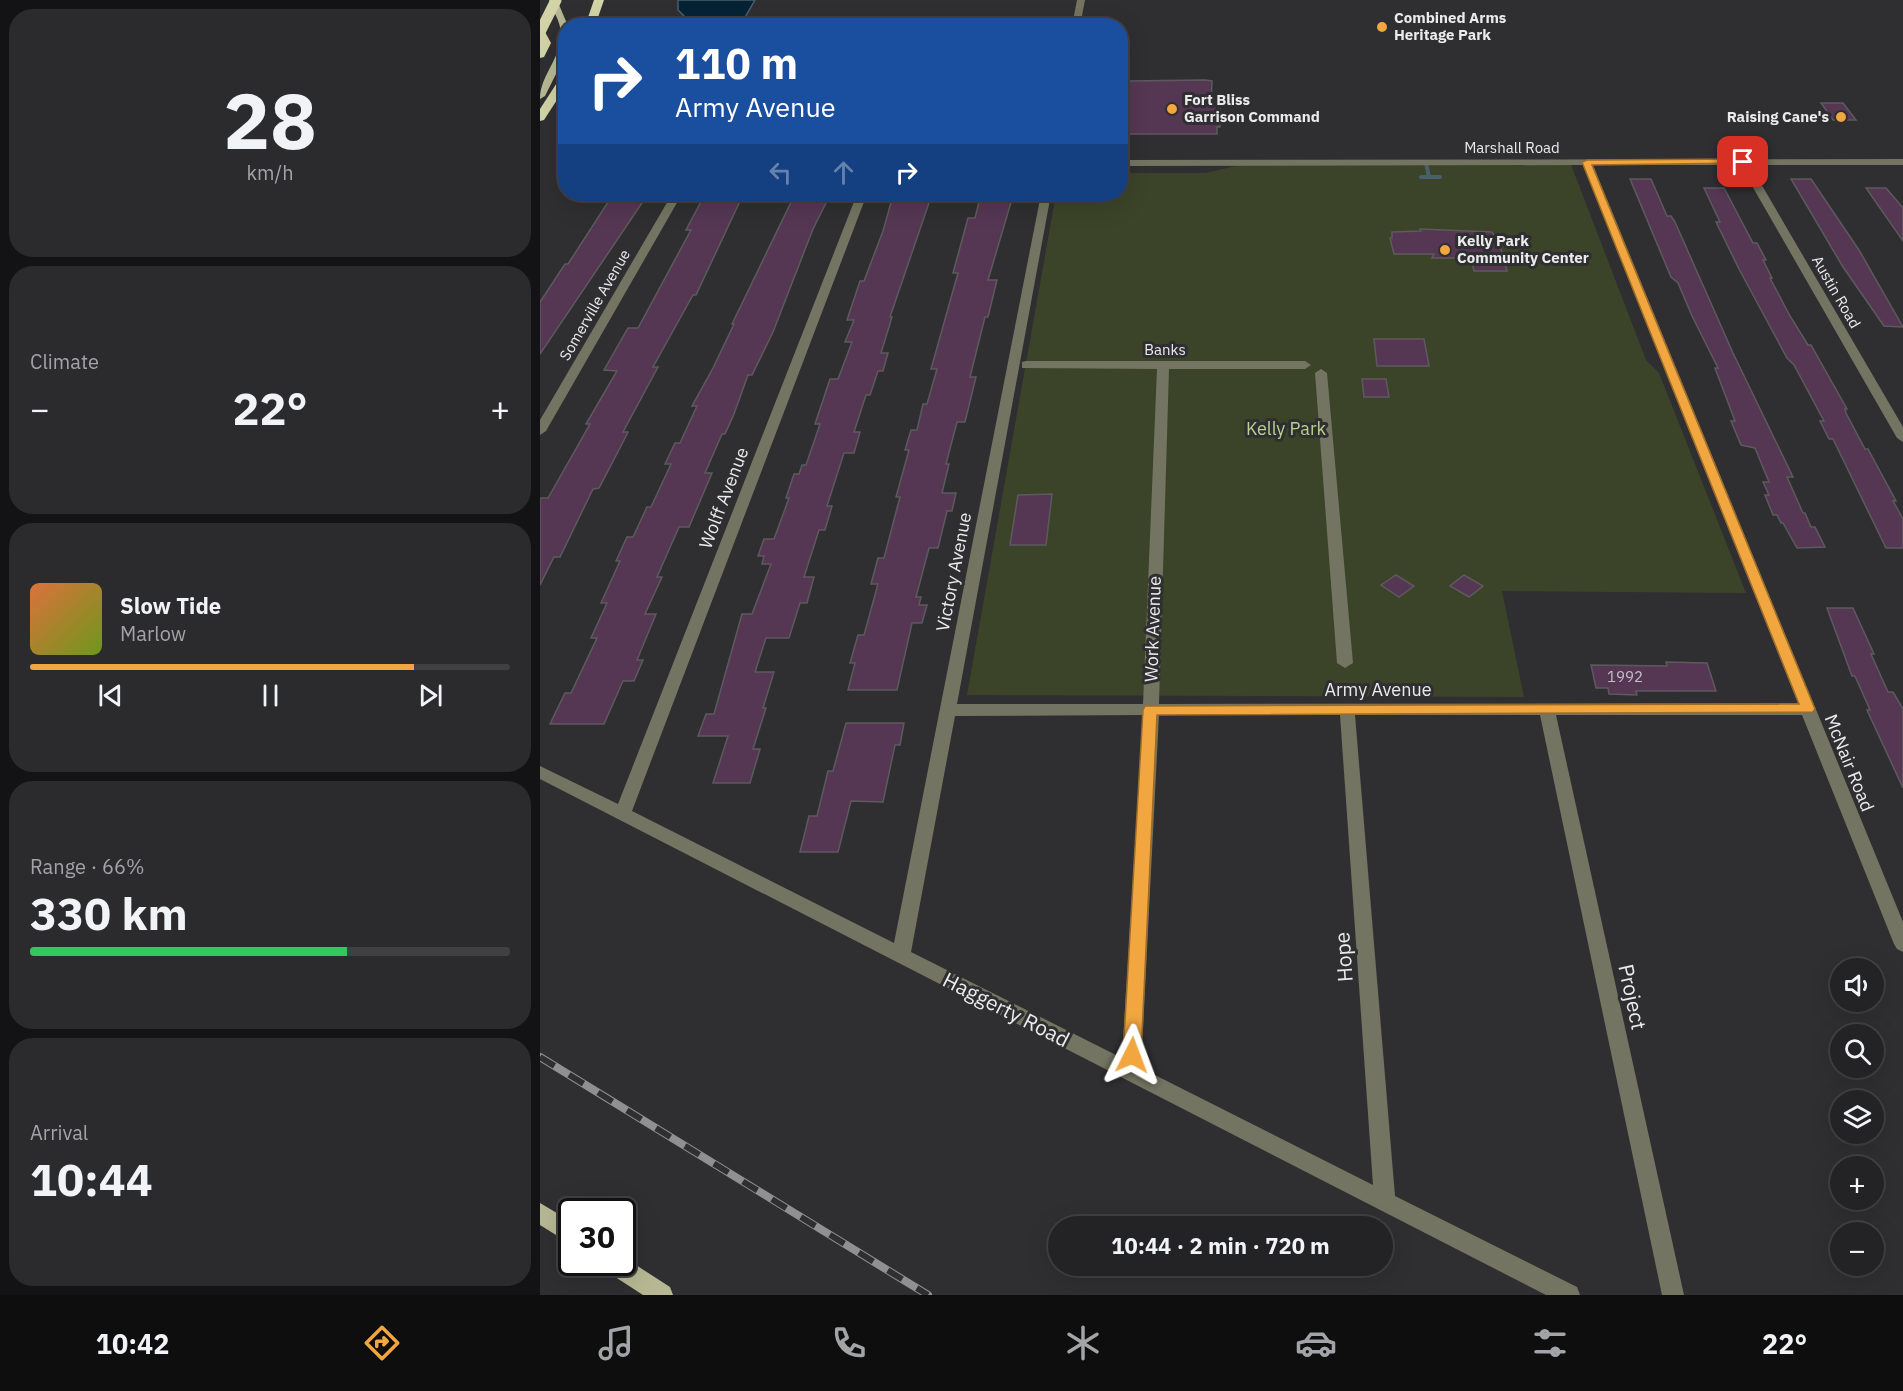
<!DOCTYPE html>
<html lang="en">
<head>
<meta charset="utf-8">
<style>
  :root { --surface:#232326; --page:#2b2b2e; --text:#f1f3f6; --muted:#a3a4a7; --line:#404043; --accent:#f1a63f }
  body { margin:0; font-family:"IBM Plex Sans",sans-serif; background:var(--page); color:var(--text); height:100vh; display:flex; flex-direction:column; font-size:22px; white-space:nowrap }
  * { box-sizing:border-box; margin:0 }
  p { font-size:20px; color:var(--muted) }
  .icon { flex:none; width:33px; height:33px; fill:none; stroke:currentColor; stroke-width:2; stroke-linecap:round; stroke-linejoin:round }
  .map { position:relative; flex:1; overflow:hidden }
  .side { display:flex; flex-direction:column; gap:9px; padding:9px; background:#131315; width:540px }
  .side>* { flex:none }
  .guide { position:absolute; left:18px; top:18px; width:570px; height:183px; border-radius:24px; box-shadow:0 6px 24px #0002,0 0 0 2px var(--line); background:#1a4fa0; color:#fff; overflow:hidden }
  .fabs { position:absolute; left:1290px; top:958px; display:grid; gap:12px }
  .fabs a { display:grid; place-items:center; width:54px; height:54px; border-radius:50%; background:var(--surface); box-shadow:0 6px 24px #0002,0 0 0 2px var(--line); font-size:30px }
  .speed { position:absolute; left:18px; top:1198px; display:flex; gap:12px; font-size:30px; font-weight:700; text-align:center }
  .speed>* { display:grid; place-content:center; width:78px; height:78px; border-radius:50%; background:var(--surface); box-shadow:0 6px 24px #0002,0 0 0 2px var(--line); line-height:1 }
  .speed .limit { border:3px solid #111; border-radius:9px; background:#fff; color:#111 }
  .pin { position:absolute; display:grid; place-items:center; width:51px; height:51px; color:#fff; margin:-26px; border-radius:12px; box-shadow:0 3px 9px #0006 }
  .me { position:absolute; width:66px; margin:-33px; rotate:3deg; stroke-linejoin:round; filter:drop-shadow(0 0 4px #0008) }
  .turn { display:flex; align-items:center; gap:21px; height:126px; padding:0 18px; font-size:27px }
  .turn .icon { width:78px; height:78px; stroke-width:2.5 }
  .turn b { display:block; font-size:42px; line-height:51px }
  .lanes { display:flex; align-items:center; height:57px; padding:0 18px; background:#0003; justify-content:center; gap:30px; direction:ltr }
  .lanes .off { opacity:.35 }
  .big { font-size:45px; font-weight:800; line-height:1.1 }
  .side .tile { flex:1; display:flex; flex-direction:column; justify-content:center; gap:9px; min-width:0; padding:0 21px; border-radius:24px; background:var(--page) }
  .side .dial { align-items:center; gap:0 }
  .dial b { font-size:78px; line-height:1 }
  .song { display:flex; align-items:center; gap:18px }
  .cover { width:72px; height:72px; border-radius:9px; background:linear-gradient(135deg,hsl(20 70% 55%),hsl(80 70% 35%)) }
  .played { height:6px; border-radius:3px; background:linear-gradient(90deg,var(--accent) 80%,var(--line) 80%) }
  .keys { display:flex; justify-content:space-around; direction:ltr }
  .heat { display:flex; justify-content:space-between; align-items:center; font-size:33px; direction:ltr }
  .charge { height:9px; border-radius:4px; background:linear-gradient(90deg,#34c759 66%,var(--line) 0) }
  .trip { position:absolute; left:508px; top:1216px; width:345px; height:60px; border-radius:30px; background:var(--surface); box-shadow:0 6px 24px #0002,0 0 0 2px var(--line); font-weight:800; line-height:60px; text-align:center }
  .menu { display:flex; height:96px; justify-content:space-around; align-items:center; background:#0e0e0f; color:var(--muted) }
  .menu .icon { width:42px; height:42px }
  .menu .on { color:var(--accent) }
  .menu b { font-size:27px; color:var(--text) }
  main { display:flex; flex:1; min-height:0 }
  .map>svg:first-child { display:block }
  .green { fill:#3b4428 }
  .water { fill:#052335; stroke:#4a5f6c; stroke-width:1.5 }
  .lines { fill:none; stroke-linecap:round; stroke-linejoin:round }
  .stream { stroke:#4a5f6c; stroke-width:4 }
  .building { fill:#553754; stroke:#5d5a5d; stroke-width:1.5 }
  .minor { fill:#747462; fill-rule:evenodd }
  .major { fill:#b7b893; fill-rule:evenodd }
  .highway { fill:#d2d3a6; fill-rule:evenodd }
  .rail-casing { stroke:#909093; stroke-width:8 }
  .rail { stroke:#2f2f32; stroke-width:6; stroke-dasharray:17; stroke-linecap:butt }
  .highway-bridge { stroke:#d2d3a6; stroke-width:11 }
  .route { fill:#f1a63f; stroke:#9d6c29; stroke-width:1.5 }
  .poi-dot { fill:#f1a63f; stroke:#2f2f32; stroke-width:2 }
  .labels { text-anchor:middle; stroke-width:6; stroke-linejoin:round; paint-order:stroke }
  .far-poi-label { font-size:15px; font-weight:bold; fill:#ebebee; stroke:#2f2f32; text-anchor:start }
  .far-street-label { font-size:15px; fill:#ebebee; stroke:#2f2f32 }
  .number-label { font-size:15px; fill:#c6bec8 }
  .park-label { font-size:18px; fill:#bad08e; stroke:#2f2f32 }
  .street-label { font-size:18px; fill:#ebebee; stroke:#2f2f32 }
  .near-street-label { font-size:21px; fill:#ebebee; stroke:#2f2f32 }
</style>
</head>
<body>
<main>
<section class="side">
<div class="tile dial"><b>28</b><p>km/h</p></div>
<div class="tile"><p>Climate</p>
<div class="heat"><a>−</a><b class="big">22°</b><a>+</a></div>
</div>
<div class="tile">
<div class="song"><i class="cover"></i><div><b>Slow Tide</b><p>Marlow</p></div></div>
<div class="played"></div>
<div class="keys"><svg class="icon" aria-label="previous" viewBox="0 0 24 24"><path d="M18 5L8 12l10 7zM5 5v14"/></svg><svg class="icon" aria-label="pause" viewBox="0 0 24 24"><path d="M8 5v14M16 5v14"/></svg><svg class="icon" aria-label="next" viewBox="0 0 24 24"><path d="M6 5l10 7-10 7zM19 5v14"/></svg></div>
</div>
<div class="tile"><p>Range · 66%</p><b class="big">330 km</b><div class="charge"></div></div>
<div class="tile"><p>Arrival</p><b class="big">10:44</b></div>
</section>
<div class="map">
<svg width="1363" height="1295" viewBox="0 0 1363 1295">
  <rect width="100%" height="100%" fill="#2f2f32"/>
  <polygon class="green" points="713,162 1030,162 1106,360 1119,373 1206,593 962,591 984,697 427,695 516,194 580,194 581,173 666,173"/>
  <polygon class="water" points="138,0 215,0 200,26 153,25 138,10"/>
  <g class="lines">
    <g class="stream">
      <polyline points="886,163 889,177"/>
      <polyline points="881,177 900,177"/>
    </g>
  </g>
  <g class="building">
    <polygon points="665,80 672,81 671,102 680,102 680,127 677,127 677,134 583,134 588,81"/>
    <polygon points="1281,103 1303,103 1316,120 1293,120"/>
    <polygon points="1090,179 1111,179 1127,216 1131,216 1135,222 1193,353 1253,477 1247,477 1263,513 1265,513 1271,527 1275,527 1285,547 1257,548 1243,523 1241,523 1237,515 1233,515 1225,495 1229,495 1223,482 1229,482 1215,448 1201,445 1191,421 1195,421 1175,368 1178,368 1152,316 1138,283 1131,277"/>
    <polygon points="1251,179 1271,179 1319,250 1363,327 1344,326 1303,267"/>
    <polygon points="1164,188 1184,188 1213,243 1217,243 1226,260 1223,260 1232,278 1230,278 1250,316 1268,345 1271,345 1307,409 1305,409 1306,413 1325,449 1328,449 1356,501 1353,501 1363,519 1363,548 1346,548 1293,439 1289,439 1280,421 1284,421 1254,365 1247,358 1199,269 1176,222 1180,222"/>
    <polygon points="1326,188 1346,188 1363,208 1363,241"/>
    <polygon points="255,194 273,194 271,199 288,199 273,229 233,332 212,375 208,375 194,414 185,434 182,434 165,473 172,473 149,527 139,527 117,577 122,577 105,614 116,614 97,660 103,660 94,681 83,681 64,724 10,724 25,693 31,693 57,638 51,638 67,603 61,603 80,561 76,561 87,537 93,537 107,507 111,507 131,464 125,464 135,443 140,443 157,406 152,406 173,368 194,324 192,324"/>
    <polygon points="374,194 392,194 350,317 352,317 341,353 348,353 343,371 338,371 330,395 326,395 314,432 320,432 314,453 304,453 287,506 292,506 285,530 279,530 264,577 274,577 267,603 260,603 249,638 226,638 215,672 234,672 223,708 226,708 213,749 220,749 210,783 173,783 188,736 158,736 166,714 174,714 202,614 212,614 231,564 222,564 224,556 218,556 224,539 234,539 249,498 246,498 254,474 259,474 262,465 266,465 280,424 275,424 290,379 298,379 312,342 305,342 314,320 307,320 320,281 324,281 343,231 352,199 372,199"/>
    <polygon points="441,194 460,194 458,199 472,199 448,280 457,280 448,317 445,317 430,377 436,377 425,422 417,422 406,464 409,464 402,493 416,493 412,511 407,511 398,548 389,548 376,597 381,597 379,605 387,605 382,623 372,623 357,690 308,690 315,663 310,663 318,635 324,635 338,584 331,584 338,558 344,558 360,497 356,497 369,450 365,450 371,430 377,430 383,404 387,404 397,369 391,369 418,273 413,273 428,218 435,218"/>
    <polygon points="163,198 201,199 156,295 153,295 113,367 118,367 83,432 88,432 81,446 59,488 53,489 20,557 14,557 0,585 0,498 8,498 50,424 46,424 77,371 64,370 88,328 98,328 151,230 146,230"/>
    <polygon points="70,199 104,200 0,354 0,302 25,264 28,264"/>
    <polygon points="880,229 952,232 960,245 967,271 934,271 931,258 892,258 894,254 854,254 850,238 852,238 852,232 881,231"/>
    <polygon points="834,339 884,339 889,366 837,366"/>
    <polygon points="822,379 846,379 849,397 824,397"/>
    <polygon points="512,494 506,545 470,545 478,495"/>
    <polygon points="856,575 874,586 859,597 841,585"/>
    <polygon points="924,575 943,586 929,597 910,586"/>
    <polygon points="1287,608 1313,608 1334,654 1331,654 1348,692 1353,692 1363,709 1363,788 1327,710 1330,710 1315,676 1312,676"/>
    <polygon points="1126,662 1167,663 1176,691 1096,691 1097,695 1069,694 1068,688 1056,688 1051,665 1127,666"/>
    <polygon points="306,723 364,723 360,745 355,745 343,802 311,801 298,852 260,852 269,816 277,816 288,771 293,771"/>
  </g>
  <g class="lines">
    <g class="minor">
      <polygon points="537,0 545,0 540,26 532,26"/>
      <path d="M1363 159V165H1210L1363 427V442L1357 438 1200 165H1053L1363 922V952L1357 949 1354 944 1262 715H1016L1144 1295H1122L1000 715H815L855 1196 1037 1287 1040 1295H1006L0 779V766L78 804 317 194H327L92 811 354 943 501 194H511L417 704H603L617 369 482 368V362L486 361H765L771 365 765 369H629L619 704 1258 703 1043 165 580 166V160ZM603 715 582 1058 371 952 415 716ZM619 715H800L833 1185 601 1068Z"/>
      <polygon points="132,194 142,194 6,431 0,435 0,420"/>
      <polygon points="781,369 787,373 813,663 805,668 797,663 775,373"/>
    </g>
    <g class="major">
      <path d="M9 0H17L28 26H26V54L5 96 0 99C0 73 26 54 20 27 18 17 12 9 9 0Z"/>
      <polygon points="0,1203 32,1222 32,1245 0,1225"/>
      <polygon points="82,1256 130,1287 133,1295 103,1295 66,1271 63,1263 82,1263"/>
    </g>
    <g class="highway">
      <polygon points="54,0 64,0 55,26 45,26"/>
      <polygon points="0,29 4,30 11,43 4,57 0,58"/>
      <polygon points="26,74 26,86 4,120 0,121 0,109 22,75"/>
    </g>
    <defs>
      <polyline id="rail" points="0,1057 388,1295"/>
    </defs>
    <use href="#rail" class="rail-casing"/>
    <use href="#rail" class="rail"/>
    <polyline class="highway-bridge" points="0,32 16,0"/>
  </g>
  <polygon class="route" points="1203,159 1208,162 1206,163 1052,165 1275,709 1273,712 617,715 601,1055 598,1061 592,1063 586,1061 583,1055 603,710 605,706 1259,704 1042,162 1047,160"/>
  <g class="poi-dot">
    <circle cx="842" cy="27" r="6"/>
    <circle cx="632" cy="109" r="6"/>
    <circle cx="1301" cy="117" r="6"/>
    <circle cx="905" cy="250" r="6"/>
  </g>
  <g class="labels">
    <g class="far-poi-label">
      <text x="854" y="23">Combined Arms<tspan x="854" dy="17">Heritage Park</tspan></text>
      <text x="644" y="105">Fort Bliss<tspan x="644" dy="17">Garrison Command</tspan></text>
      <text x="1289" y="122" text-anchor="end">Raising Cane's</text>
      <text x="917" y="246">Kelly Park<tspan x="917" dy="17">Community Center</tspan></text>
    </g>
    <g class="far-street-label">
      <text x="972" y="153">Marshall Road</text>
      <text transform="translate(1296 292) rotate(60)" y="5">Austin Road</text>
      <text transform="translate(55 305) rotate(-60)" y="5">Somerville Avenue</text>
      <text x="625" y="355">Banks</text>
    </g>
    <g class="number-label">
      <text x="1085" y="682">1992</text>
    </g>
    <g class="park-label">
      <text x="746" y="435">Kelly Park</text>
    </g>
    <g class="street-label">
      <text transform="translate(184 498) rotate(-69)" y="6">Wolff Avenue</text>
      <text transform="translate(414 572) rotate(-79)" y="6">Victory Avenue</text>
      <text transform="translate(613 629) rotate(-88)" y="6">Work Avenue</text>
      <text x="838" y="696">Army Avenue</text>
      <text transform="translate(1309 763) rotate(68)" y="6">McNair Road</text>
    </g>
    <g class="near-street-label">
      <text transform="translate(804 957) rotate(-94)" y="7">Hope</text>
      <text transform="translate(1092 997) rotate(78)" y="7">Project</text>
      <text transform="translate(466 1010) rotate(27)" y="7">Haggerty Road</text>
    </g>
  </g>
</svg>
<div class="fabs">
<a><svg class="icon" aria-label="sound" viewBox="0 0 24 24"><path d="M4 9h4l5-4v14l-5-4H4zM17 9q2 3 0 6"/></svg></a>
<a><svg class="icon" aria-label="search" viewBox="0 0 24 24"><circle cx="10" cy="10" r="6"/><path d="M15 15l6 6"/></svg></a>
<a><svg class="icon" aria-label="layers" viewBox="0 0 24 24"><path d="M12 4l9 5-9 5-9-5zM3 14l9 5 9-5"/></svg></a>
<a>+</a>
<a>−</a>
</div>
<div class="speed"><div class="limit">30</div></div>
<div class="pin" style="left:1203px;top:162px;background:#d93025"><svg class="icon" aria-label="arrive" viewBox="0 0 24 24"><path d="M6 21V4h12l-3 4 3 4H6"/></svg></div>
<svg class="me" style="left:592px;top:1055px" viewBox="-20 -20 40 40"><path d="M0-17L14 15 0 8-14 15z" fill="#f1a63f" stroke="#fff" stroke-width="4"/></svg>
<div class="trip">10:44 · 2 min · 720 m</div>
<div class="guide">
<div class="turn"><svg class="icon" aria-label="right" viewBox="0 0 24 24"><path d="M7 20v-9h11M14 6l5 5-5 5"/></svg><div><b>110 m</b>Army Avenue</div></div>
<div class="lanes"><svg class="icon off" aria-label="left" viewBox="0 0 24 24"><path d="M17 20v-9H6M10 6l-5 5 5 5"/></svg><svg class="icon off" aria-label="ahead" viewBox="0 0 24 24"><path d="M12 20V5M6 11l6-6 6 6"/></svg><svg class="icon" aria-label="right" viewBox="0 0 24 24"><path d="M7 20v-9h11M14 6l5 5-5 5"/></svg></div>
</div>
</div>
</main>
<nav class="menu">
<b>10:42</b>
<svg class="icon on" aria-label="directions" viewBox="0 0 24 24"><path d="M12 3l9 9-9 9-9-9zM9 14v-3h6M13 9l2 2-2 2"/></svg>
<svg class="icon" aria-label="music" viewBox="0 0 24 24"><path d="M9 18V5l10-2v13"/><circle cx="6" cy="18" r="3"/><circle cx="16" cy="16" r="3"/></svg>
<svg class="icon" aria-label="phone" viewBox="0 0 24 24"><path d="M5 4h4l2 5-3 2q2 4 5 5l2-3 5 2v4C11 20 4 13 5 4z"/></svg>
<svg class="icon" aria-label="climate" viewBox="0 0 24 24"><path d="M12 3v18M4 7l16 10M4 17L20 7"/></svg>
<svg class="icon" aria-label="car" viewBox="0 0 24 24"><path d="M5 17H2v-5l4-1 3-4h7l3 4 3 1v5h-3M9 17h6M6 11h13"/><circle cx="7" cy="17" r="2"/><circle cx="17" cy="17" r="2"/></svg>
<svg class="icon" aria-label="filters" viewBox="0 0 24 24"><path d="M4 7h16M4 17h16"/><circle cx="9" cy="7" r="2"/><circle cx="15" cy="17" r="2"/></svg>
<b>22°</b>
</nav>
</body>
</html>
